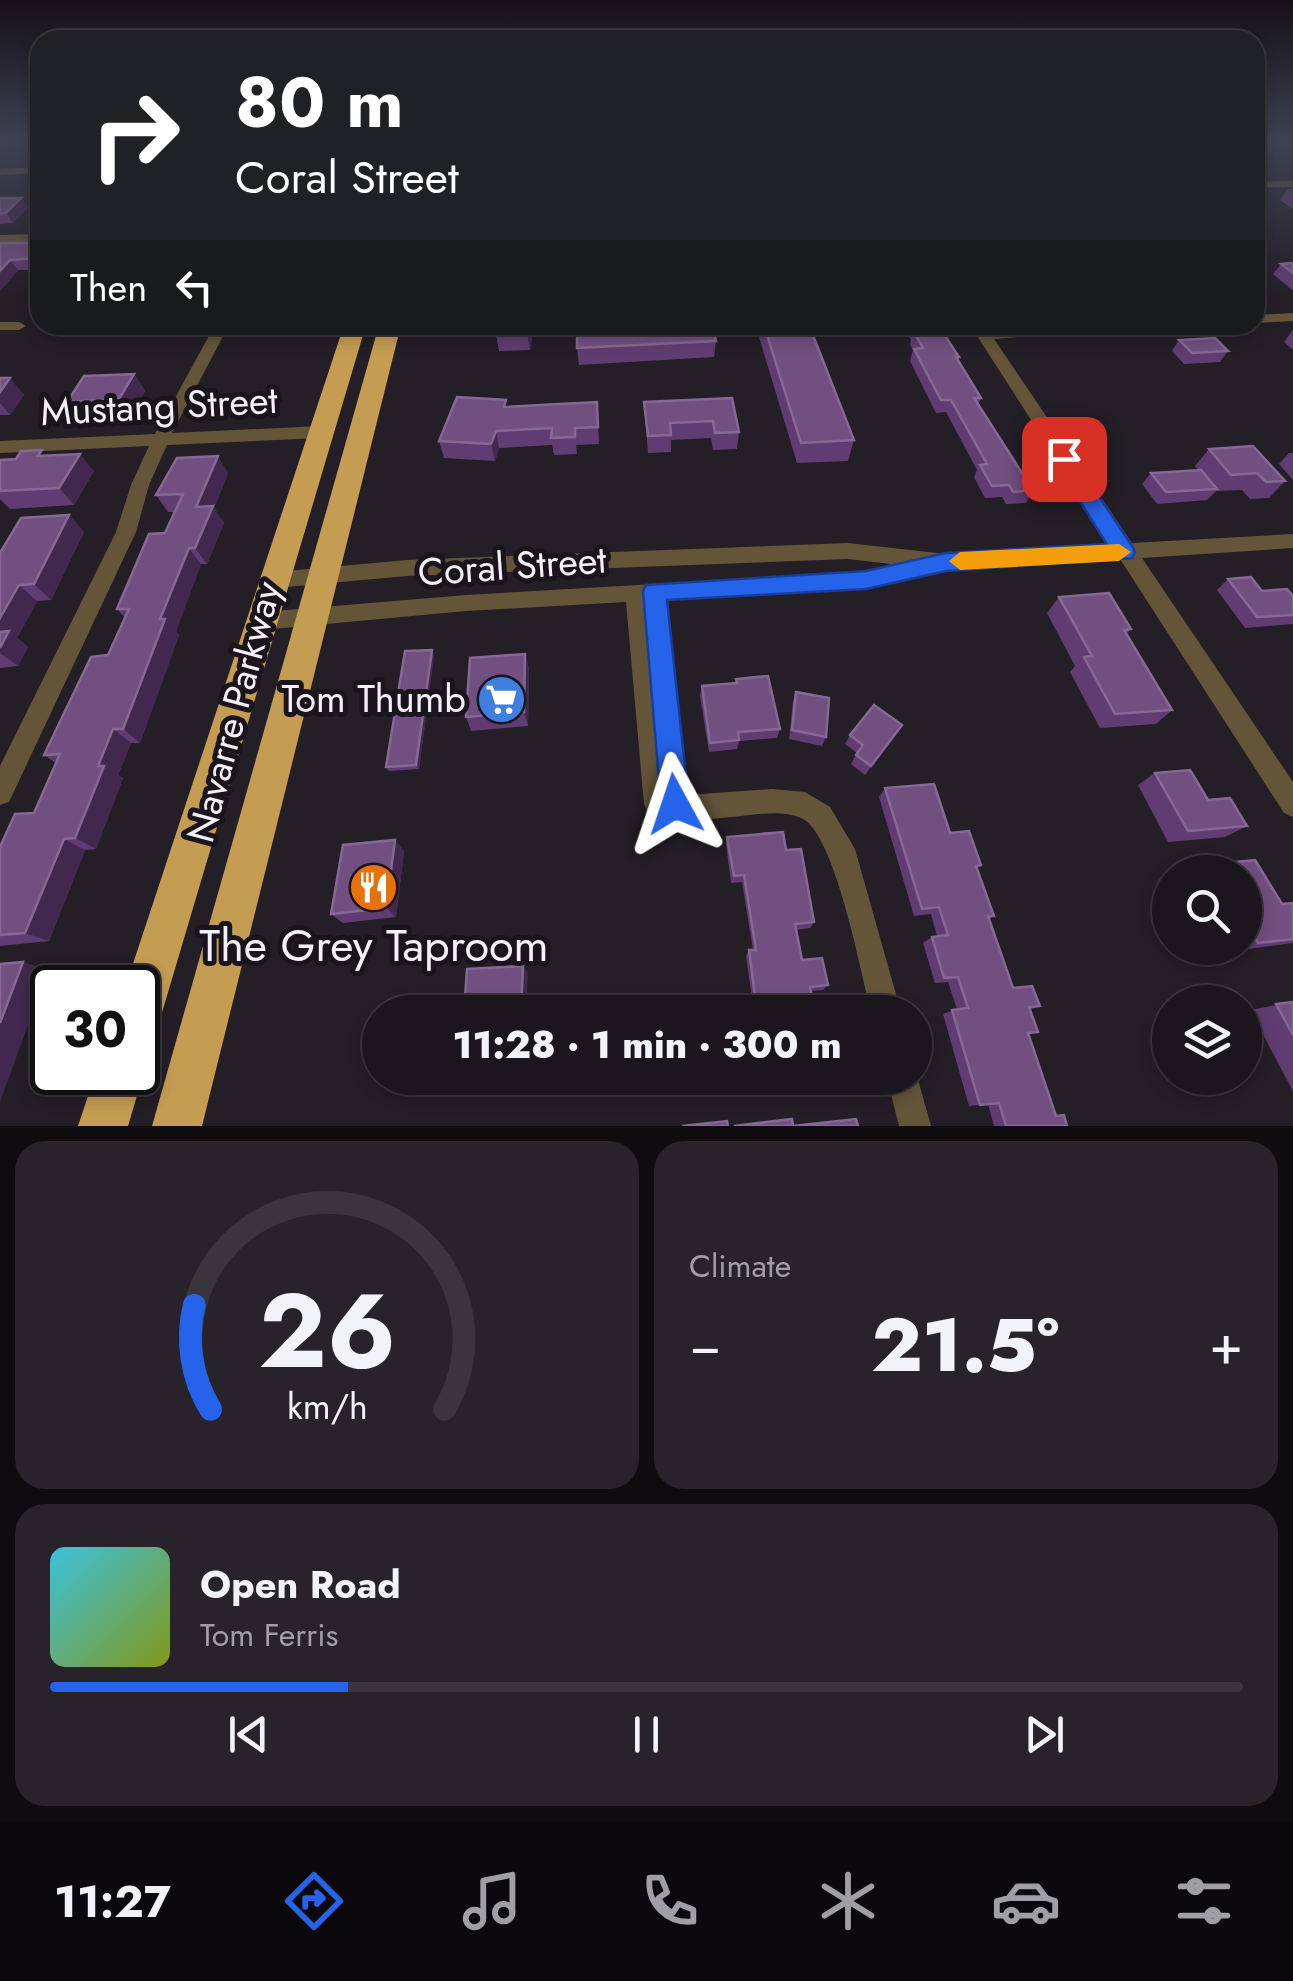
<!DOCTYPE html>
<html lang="en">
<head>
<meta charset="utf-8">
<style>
  :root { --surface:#1b161d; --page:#28232a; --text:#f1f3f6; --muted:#a09fa4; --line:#39353b; --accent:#2563eb }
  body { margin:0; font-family:Jost,sans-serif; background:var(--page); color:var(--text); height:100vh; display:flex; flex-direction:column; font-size:38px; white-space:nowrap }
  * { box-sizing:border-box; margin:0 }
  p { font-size:32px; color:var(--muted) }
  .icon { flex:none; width:55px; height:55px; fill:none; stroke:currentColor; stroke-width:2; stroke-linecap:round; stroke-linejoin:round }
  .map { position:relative; height:1126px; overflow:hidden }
  .sheet { display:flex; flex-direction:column; gap:15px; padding:15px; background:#0f0c10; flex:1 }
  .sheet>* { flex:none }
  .top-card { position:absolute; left:30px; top:30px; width:1235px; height:305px; border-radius:30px; box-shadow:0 5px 15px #0003,0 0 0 2px var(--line); background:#202124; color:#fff; overflow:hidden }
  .fabs { position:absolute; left:1152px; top:855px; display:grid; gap:20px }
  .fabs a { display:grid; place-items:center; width:110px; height:110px; border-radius:50%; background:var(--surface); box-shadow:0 5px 15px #0003,0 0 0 2px var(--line); font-size:50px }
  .speed { position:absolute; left:30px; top:965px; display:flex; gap:20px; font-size:50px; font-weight:700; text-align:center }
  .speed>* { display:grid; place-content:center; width:130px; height:130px; border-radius:50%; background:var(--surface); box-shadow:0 5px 15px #0003,0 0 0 2px var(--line); line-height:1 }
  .speed .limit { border:5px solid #111; border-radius:15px; background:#fff; color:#111 }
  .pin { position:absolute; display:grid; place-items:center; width:85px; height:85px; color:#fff; margin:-42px; border-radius:20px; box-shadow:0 5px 15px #0006 }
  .me { position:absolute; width:110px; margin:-55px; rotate:355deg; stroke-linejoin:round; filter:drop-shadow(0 0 8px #0008) }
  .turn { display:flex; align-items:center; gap:35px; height:210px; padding:0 40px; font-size:45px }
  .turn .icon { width:130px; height:130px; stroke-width:2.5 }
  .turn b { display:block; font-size:70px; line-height:85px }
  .then { display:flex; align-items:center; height:95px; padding:0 40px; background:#0003; gap:20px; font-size:38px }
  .big { font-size:75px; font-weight:800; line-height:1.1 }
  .sheet .tile { flex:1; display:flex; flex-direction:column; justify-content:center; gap:15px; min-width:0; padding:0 35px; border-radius:30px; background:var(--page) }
  .sheet .dial { align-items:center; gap:0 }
  .dial svg { height:260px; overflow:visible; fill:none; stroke:var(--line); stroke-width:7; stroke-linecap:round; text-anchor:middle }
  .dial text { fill:var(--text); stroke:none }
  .song { display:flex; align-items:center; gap:30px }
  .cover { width:120px; height:120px; border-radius:15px; background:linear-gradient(135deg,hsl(190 70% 55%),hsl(70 70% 35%)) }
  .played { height:10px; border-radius:5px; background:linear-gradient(90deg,var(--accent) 25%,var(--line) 25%) }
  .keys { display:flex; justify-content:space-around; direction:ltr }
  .heat { display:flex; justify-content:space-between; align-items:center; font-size:55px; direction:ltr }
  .sheet .tiles { flex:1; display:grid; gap:15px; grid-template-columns:1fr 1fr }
  .tile:last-child { grid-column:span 2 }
  .trip { position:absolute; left:362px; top:995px; width:570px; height:100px; border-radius:50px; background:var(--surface); box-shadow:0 5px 15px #0003,0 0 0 2px var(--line); font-weight:800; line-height:100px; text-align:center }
  .tab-bar { display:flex; height:160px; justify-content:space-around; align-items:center; background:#0b090c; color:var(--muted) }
  .tab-bar .icon { width:70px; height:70px }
  .tab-bar .current { color:var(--accent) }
  .tab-bar b { font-size:45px; color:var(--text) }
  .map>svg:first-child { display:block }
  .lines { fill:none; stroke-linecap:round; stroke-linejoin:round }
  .street { fill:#645539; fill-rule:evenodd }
  .highway { fill:#c49c52; fill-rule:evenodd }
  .wall { fill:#613c72 }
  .shaded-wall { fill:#42284e }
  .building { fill:#714f80; stroke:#856893; stroke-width:2.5 }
  .route { fill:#2563eb; stroke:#184099; stroke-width:2.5 }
  .slow { fill:#f59e0b }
  .labels { text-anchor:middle; stroke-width:10; stroke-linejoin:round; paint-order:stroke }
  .street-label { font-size:38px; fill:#f4f0f7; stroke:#1a151d }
  .poi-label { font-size:38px; fill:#f4f0f7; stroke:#1a151d; text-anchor:end }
  .near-poi-label { font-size:45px; fill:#f4f0f7; stroke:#1a151d }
</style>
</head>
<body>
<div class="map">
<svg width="1293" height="1126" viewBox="0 0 1293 1126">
  <rect width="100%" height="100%" fill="#241e27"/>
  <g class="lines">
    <g class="street">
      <polygon points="40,167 40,173 0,175 0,169"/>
      <polygon points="1293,181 1293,187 1255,188 1255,182"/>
      <polygon points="40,234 40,242 0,243 0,235"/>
      <polygon points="1293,313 1293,321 1255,323 1255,315"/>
      <polygon points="0,322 19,322 26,326 19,330 0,330"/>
      <polygon points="215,325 229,325 172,433 321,426 330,432 321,438 167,445 149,485 136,532 9,802 0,805 0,766 116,532 131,485 149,446 0,453 0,441 155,434"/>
      <path d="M970 325H984L988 330 1059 325H1127L1120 329 994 339 1132 543 1293 534V548L1142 558 1293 782V817L1284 813 1120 559 938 569 930 574 866 588 666 600 687 795 772 789 805 792 830 807 855 849 901 1012H871C861 974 835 832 801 818 781 809 753 815 732 817 703 819 674 826 648 813L644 804 626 602 466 611 262 630 254 627 251 621 254 615 262 612 466 595 866 572 900 565 848 559 407 576 275 588 268 586 265 580 268 574 275 572 407 560 848 543 946 554 1111 544Z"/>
      <polygon points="915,1069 931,1126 899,1126 887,1078 915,1078"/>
    </g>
    <g class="highway">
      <polygon points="344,325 366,325 161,1016 154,1032 138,1039 138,988 125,988"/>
      <polygon points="379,325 401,325 202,1126 152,1126"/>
      <polygon points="138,1057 144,1072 128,1126 78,1126 96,1072 138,1072"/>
    </g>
  </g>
  <g class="wall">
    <polygon points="1287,189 1293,189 1293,209 1280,200"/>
    <polygon points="0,198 21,198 28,208 13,223 0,224"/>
    <polygon points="0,243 40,243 40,270 18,270 0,291"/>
    <polygon points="1293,263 1293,290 1292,290 1273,274 1281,264"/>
    <polygon points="534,325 530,350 499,351 496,334"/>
    <polygon points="760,325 809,325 854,440 848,461 797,463 759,337"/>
    <polygon points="902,325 938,325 959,357 958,360 981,398 978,404 1033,490 1026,503 1006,504 1002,497 985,498 974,477 977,470 946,412 936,413 910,361 913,350 910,344 911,340"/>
    <polygon points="616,327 716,341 714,357 579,365 577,348"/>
    <polygon points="1293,330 1293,350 1284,342"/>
    <polygon points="1179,340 1228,351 1220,362 1184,364 1172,351"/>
    <polygon points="134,374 145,391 131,416 80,419 67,402"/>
    <polygon points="0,378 24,395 10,415 0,415"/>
    <polygon points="732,398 739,432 737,449 713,450 711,438 671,440 671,452 648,453 644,402"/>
    <polygon points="597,402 599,444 576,445 577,454 554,455 552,445 499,448 495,461 444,458 439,441 508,406"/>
    <polygon points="1209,449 1285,481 1269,498 1250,499 1242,490 1216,491 1207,500 1157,504 1142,484 1151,473 1198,470 1195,466"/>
    <polygon points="1289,453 1293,453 1293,480 1279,464"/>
    <polygon points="47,456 94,471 74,505 10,509 0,499 0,460"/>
    <polygon points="228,473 214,508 224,523 207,564 201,564 176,631 179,635 140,743 131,743 118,775 123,778 96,849 85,850 49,941 0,946 0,847 34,813 56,763 44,755 108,655 125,618 117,609 165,533 175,512 168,512 156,495"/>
    <polygon points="69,515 84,532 51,600 37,601 17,638 28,647 18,666 0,668 0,553"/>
    <polygon points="1228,579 1262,591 1293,596 1293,624 1245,628 1217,590"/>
    <polygon points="1059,597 1131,629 1126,634 1172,710 1156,724 1100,728 1070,672 1075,666 1047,613"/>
    <polygon points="525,654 529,669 528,726 471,731 466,717"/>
    <polygon points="434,655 419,769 389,771 386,767"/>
    <polygon points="736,679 780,729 777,738 739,741 737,749 709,752 700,696 702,686 735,684"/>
    <polygon points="796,692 826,737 822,746 789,739 793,701"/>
    <polygon points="902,725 865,775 851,764 857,753 845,744 850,735"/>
    <polygon points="1155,773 1208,800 1247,826 1225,837 1168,842 1138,785"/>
    <polygon points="885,788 950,833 981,865 977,869 994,916 989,919 1013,988 1040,1006 1029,1010 1038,1032 1028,1035 1056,1116 1067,1126 994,1126 988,1104 969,1106 943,1014 957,1009 948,982 935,983 923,943 932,937 937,936 931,914 914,916 879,797"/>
    <polygon points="727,837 786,850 814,922 810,928 796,930 802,960 828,985 823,990 811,991 815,1012 754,1012 746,956 749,950 753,950 742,882 731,883 726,844"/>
    <polygon points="395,840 404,851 396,917 343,923 331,914"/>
    <polygon points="1255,860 1282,904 1293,903 1293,943 1234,951 1232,948 1245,948 1245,872 1197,872 1214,864"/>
    <polygon points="1293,1002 1293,1091 1250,1010"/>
  </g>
  <g class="shaded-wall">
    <polygon points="21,198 28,208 13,223 6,213"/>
    <polygon points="10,260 18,270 0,291 0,271"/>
    <polygon points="529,325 534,325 530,350 527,333"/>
    <polygon points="134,374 145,391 131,416 119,399"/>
    <polygon points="10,378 24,395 10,415 0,403 0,392"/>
    <polygon points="496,431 499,448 495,461 491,444"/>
    <polygon points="80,454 94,471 74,505 59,488"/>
    <polygon points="218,456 228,473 214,508 224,523 207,564 195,548 196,507"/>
    <polygon points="69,515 84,532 51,600 34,584"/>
    <polygon points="189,548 201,564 176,631 179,635 140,743 123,729 160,619"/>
    <polygon points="19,585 37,601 17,638 28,647 18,666 0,653 0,618"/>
    <polygon points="432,650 434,655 419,769 416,765"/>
    <polygon points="525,654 529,669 528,726 524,712"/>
    <polygon points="113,729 131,743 118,775 123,778 96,849 75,838 98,766"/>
    <polygon points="64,839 85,850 49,941 25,933"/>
    <polygon points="395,840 404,851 396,917 386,908"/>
    <polygon points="23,962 48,970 0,1102 0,1023"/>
    <polygon points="523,966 528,973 526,1012 521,1012"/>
  </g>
  <g class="building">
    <polygon points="0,198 21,198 6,213 0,213"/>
    <polygon points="0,243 40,243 40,258 10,260 0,271"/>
    <polygon points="1293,263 1293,273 1281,264"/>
    <polygon points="497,325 529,325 527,333 496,334"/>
    <polygon points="577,325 616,325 616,327 712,325 716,341 577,348"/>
    <polygon points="764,325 809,325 854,440 801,443"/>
    <polygon points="914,325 938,325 959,357 956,357 981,398 974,398 1033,490 1013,492 1009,485 992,486 980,465 987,464 951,400 941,400 914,349 923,348 914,332 918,332"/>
    <polygon points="1215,338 1228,351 1192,353 1179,340"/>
    <polygon points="134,374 119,399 67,402 84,376"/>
    <polygon points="0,378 10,378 0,392"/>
    <polygon points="457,397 506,400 504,407 597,402 598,427 575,428 575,437 551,438 552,428 496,431 491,444 439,441"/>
    <polygon points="732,398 739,432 715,433 713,421 670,423 671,435 648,436 644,402"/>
    <polygon points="1253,446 1285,481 1266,482 1257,473 1231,475 1209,449"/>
    <polygon points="42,450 38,456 80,454 59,488 0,491 0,460 16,459 21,451"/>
    <polygon points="218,456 196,507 213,506 195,548 189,548 160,619 165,619 123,729 113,729 98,766 104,766 75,838 64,839 25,933 0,935 0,847 15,814 34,813 60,754 44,755 91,657 108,655 129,609 117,609 149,534 165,533 183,494 156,495 177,458"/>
    <polygon points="1201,470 1217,489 1166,492 1151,473"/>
    <polygon points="69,515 34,584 19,585 0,618 0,553 21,518"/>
    <polygon points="1251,577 1262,591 1287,589 1293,596 1293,615 1257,617 1228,579"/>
    <polygon points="1109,593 1131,629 1124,630 1172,710 1115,714 1084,657 1092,656 1059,597"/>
    <polygon points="9,631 0,648 0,632"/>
    <polygon points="432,650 416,765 386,767 405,651"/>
    <polygon points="525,654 524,712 466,717 470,658"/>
    <polygon points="768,676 780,729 738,732 739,740 710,743 702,686 737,683 736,679"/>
    <polygon points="796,692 829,698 826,737 792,730"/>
    <polygon points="874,705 902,725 871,766 856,755 863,745 850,735"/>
    <polygon points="1190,770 1208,800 1230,798 1247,826 1188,831 1155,773"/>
    <polygon points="934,784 950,833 969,831 981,865 976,866 994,916 988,916 1013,988 1032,986 1040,1006 1029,1007 1038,1032 1028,1033 1056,1116 1064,1115 1067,1126 1006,1126 999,1103 980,1105 952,1010 968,1008 958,977 944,978 932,937 948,935 939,907 922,909 885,788"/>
    <polygon points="783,832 786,850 801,849 814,922 795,924 802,960 822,958 828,985 810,987 815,1012 757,1012 749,950 756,950 744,875 734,876 727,837"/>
    <polygon points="395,840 386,908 331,914 343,845"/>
    <polygon points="1255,860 1282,904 1293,903 1293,939 1258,943 1245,920 1245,872 1219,872 1214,864"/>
    <polygon points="23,962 0,1023 0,964"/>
    <polygon points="523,966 521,1012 451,1012 464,1012 467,969"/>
    <polygon points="1293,1002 1293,1035 1276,1004"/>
    <polygon points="792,1119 793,1126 856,1119 858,1126 734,1126"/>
    <polygon points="727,1121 728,1126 682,1126"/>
  </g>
  <linearGradient id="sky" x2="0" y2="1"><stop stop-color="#141015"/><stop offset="0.47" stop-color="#3f4152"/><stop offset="1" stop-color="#3f4152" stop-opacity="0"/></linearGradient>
  <rect width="1293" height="298" fill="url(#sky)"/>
  <polygon class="route" points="1064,452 1071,454 1132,546 1135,552 1132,558 946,571 866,589 667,600 689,804 685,814 675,818 665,814 661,804 643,591 646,585 866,571 946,553 1107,544 1053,459"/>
  <polygon class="slow" points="1119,544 1131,552 1119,561 960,570 949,561 960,552"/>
  <defs>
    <symbol id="supermarket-disc" viewBox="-11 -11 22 22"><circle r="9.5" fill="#3f7fe0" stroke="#1a151d"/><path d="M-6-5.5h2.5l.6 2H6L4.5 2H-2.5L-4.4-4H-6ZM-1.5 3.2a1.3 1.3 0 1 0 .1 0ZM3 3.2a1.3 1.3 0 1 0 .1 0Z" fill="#fff"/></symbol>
    <symbol id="restaurant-disc" viewBox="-11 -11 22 22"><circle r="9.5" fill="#e8710a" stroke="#1a151d"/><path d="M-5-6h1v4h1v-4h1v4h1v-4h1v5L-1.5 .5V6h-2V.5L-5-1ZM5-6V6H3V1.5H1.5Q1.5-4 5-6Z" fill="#fff"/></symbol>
  </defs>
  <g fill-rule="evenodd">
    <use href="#supermarket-disc" x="474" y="672" width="55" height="55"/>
    <use href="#restaurant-disc" x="346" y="860" width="55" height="55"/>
  </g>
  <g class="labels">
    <g class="street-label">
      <text transform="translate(159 406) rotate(-3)" y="13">Mustang Street</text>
      <text transform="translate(512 566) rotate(-4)" y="13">Coral Street</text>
      <text transform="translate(234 712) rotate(-75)" y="13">Navarre Parkway</text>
    </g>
    <g class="poi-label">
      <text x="466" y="712">Tom Thumb</text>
    </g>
    <g class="near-poi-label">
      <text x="374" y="961">The Grey Taproom</text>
    </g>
  </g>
</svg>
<div class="fabs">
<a><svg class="icon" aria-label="search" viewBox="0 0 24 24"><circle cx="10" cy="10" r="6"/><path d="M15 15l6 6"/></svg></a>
<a><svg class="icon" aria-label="layers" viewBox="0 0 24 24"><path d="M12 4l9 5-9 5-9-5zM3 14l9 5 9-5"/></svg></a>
</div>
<div class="speed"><div class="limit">30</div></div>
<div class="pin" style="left:1064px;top:459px;background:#d93025"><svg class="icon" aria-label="arrive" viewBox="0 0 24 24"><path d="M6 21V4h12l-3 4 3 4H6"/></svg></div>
<svg class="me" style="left:675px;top:804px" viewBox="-20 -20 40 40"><path d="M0-17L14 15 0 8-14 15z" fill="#2563eb" stroke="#fff" stroke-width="4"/></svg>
<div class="trip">11:28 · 1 min · 300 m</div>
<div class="top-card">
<div class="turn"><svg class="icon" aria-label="right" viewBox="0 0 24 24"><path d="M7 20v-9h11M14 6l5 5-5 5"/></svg><div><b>80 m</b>Coral Street</div></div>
<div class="then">Then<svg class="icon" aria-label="left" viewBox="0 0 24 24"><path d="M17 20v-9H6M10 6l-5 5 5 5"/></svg></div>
</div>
</div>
<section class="sheet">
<div class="tiles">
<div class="tile dial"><svg viewBox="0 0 100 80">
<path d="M14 69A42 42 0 1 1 86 69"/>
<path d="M14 69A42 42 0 0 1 9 37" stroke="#2563eb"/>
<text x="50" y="56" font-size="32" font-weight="700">26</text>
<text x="50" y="72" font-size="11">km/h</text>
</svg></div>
<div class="tile"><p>Climate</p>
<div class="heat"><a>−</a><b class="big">21.5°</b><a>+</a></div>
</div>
<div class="tile">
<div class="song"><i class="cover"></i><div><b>Open Road</b><p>Tom Ferris</p></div></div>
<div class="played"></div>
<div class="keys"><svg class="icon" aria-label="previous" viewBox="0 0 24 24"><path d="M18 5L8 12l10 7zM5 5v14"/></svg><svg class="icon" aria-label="pause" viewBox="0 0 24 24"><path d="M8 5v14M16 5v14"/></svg><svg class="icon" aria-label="next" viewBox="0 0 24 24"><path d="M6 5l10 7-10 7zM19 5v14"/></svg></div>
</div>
</div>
</section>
<nav class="tab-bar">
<b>11:27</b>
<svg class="icon current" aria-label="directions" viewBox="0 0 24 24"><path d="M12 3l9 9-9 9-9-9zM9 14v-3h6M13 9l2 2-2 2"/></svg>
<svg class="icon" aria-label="music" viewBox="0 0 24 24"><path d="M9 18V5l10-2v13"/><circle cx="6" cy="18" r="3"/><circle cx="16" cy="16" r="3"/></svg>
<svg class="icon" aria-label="phone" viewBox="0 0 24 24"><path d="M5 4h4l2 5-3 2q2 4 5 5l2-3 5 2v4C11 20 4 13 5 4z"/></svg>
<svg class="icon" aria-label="climate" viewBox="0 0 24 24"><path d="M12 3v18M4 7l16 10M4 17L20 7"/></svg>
<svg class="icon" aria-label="car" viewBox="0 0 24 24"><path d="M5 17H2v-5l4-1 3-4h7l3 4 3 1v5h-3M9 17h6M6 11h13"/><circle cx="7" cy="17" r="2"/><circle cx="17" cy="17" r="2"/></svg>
<svg class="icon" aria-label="filters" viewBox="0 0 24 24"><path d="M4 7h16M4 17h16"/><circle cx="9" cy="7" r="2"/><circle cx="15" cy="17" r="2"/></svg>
</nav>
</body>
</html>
